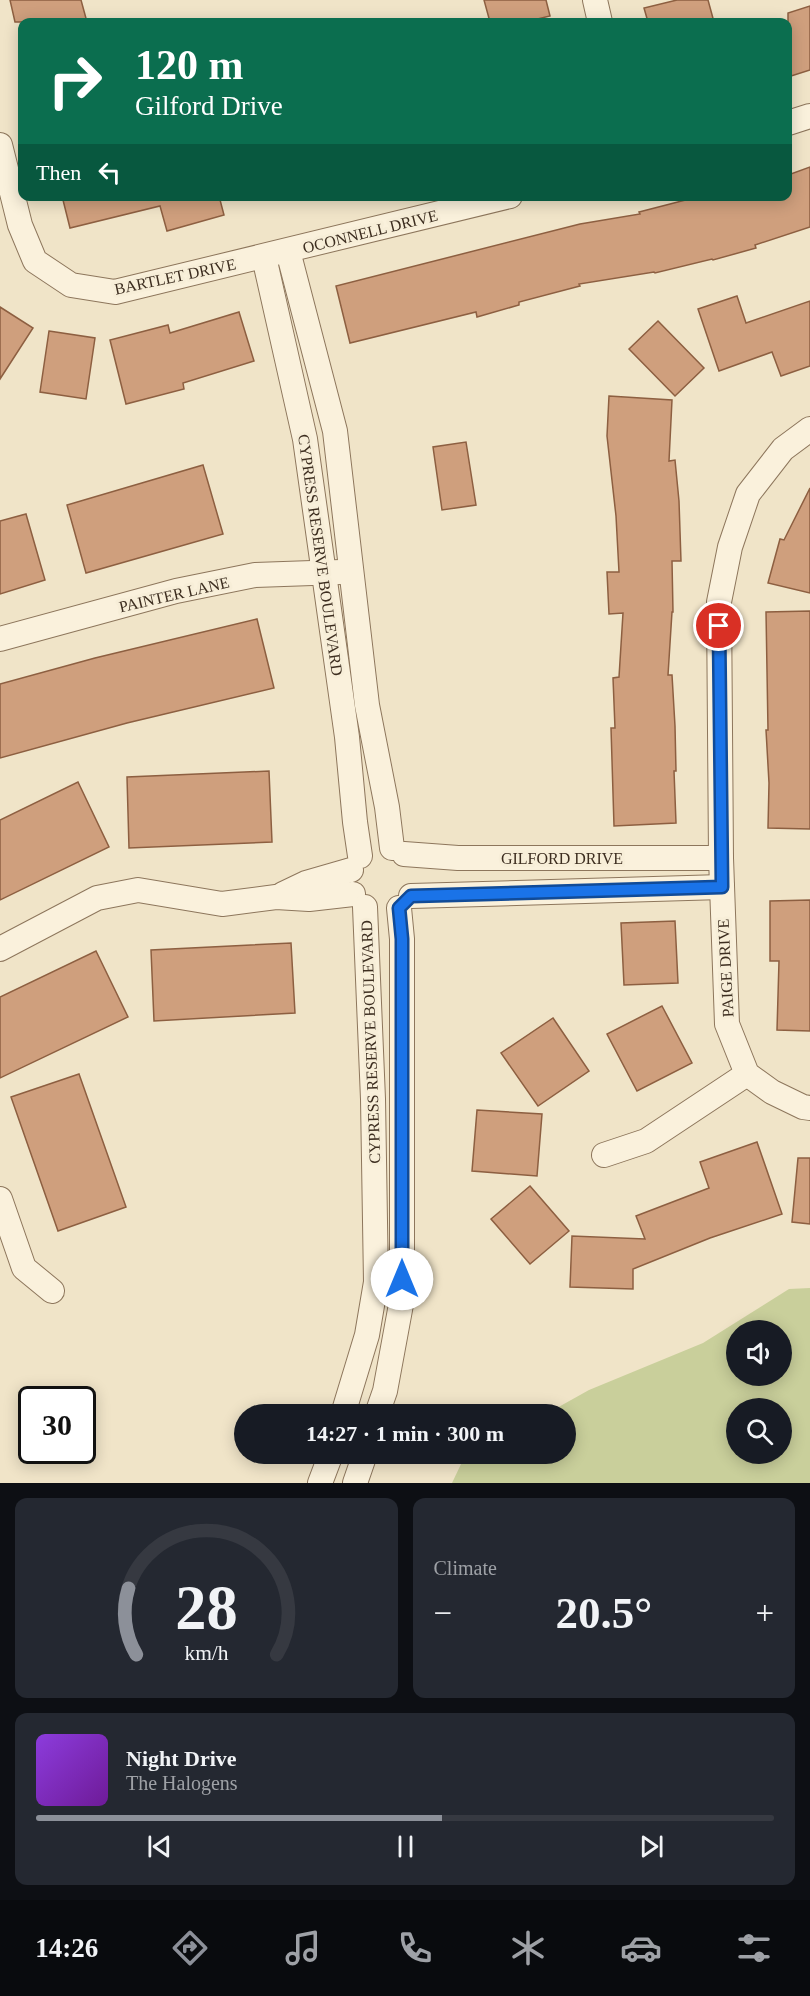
<!DOCTYPE html>
<html lang="en">
<head>
<meta charset="utf-8">
<style>
  :root { --surface:#171b24; --page:#242831; --text:#f1f3f6; --muted:#9ea1a6; --line:#363941; --accent:#8c9099 }
  body { margin:0; font-family:"Times New Roman",serif; background:var(--page); color:var(--text); height:100vh; display:flex; flex-direction:column; font-size:22px; white-space:nowrap }
  * { box-sizing:border-box; margin:0 }
  p { font-size:20px; color:var(--muted) }
  .icon { flex:none; width:33px; height:33px; fill:none; stroke:currentColor; stroke-width:2; stroke-linecap:round; stroke-linejoin:round }
  .map { position:relative; height:1483px; overflow:hidden }
  .panel { display:flex; flex-direction:column; gap:15px; padding:15px; background:#0d0f14; flex:1 }
  .panel>* { flex:none }
  .hud { position:absolute; left:18px; top:18px; width:774px; height:183px; border-radius:12px; box-shadow:0 3px 15px #0003; background:#0b6e4f; color:#fff; overflow:hidden }
  .fabs { position:absolute; left:726px; top:1320px; display:grid; gap:12px }
  .fabs a { display:grid; place-items:center; width:66px; height:66px; border-radius:50%; background:var(--surface); box-shadow:0 3px 15px #0003; font-size:30px }
  .speed { position:absolute; left:18px; top:1386px; display:flex; gap:12px; font-size:30px; font-weight:700; text-align:center }
  .speed>* { display:grid; place-content:center; width:78px; height:78px; border-radius:50%; background:var(--surface); box-shadow:0 3px 15px #0003; line-height:1 }
  .speed .limit { border:3px solid #111; border-radius:9px; background:#fff; color:#111 }
  .pin { position:absolute; display:grid; place-items:center; width:51px; height:51px; color:#fff; margin:-26px; border:3px solid #fff; border-radius:50%; box-shadow:0 2px 6px #0007 }
  .me { position:absolute; width:66px; margin:-33px; rotate:0deg; stroke-linejoin:round; filter:drop-shadow(0 0 4px #0008) }
  .turn { display:flex; align-items:center; gap:21px; height:126px; padding:0 18px; font-size:27px }
  .turn .icon { width:78px; height:78px; stroke-width:2.5 }
  .turn b { display:block; font-size:42px; line-height:51px }
  .then { display:flex; align-items:center; height:57px; padding:0 18px; background:#0003; gap:12px; font-size:22px }
  .big { font-size:45px; font-weight:800; line-height:1.1 }
  .panel .widget { flex:1; display:flex; flex-direction:column; justify-content:center; gap:9px; min-width:0; padding:0 21px; border-radius:12px; background:var(--page) }
  .panel .dial { align-items:center; gap:0 }
  .dial svg { height:156px; overflow:visible; fill:none; stroke:var(--line); stroke-width:7; stroke-linecap:round; text-anchor:middle }
  .dial text { fill:var(--text); stroke:none }
  .song { display:flex; align-items:center; gap:18px }
  .cover { width:72px; height:72px; border-radius:9px; background:linear-gradient(135deg,hsl(270 70% 55%),hsl(280 70% 35%)) }
  .played { height:6px; border-radius:3px; background:linear-gradient(90deg,var(--accent) 55%,var(--line) 55%) }
  .keys { display:flex; justify-content:space-around; direction:ltr }
  .heat { display:flex; justify-content:space-between; align-items:center; font-size:33px; direction:ltr }
  .panel .tiles { flex:1; display:grid; gap:15px; grid-template-columns:1fr 1fr }
  .widget:last-child { grid-column:span 2 }
  .trip { position:absolute; left:234px; top:1404px; width:342px; height:60px; border-radius:30px; background:var(--surface); box-shadow:0 3px 15px #0003; font-weight:800; line-height:60px; text-align:center }
  .tabs { display:flex; height:96px; justify-content:space-around; align-items:center; background:#090b0e; color:var(--muted) }
  .tabs .icon { width:42px; height:42px }
  .tabs .active { color:var(--accent) }
  .tabs b { font-size:27px; color:var(--text) }
  .map>svg:first-child { display:block }
  .green { fill:#c9cf9b; fill-rule:evenodd }
  .building { fill:#cf9f7d; stroke:#8d5f41; stroke-width:1.5 }
  .lines { fill:none; stroke-linecap:round; stroke-linejoin:round }
  .minor-casing { stroke:#8d765c; stroke-width:26 }
  .minor { stroke:#faf1dc; stroke-width:24 }
  .route-casing { stroke:#114b97; stroke-width:15 }
  .route { stroke:#1a73e8; stroke-width:10 }
  .labels { text-anchor:middle; stroke-width:6; stroke-linejoin:round; paint-order:stroke }
  .street-label { font-size:16px; fill:#3d2e20; stroke:#f7eed8 }
</style>
</head>
<body>
<div class="map">
<svg width="810" height="1483" viewBox="0 0 810 1483">
  <rect width="100%" height="100%" fill="#f0e4c8"/>
  <path class="green" d="M810 1288V1483H452L462 1462 478 1454H566V1414H546L589 1390 703 1343 789 1289ZM736 1330H782V1376H736ZM736 1408H782V1454H736Z"/>
  <g class="building">
    <polygon points="10,0 81,0 87,22 15,22"/>
    <polygon points="484,0 546,0 550,16 525,22 490,22"/>
    <polygon points="677,0 708,0 714,22 648,22 644,8"/>
    <polygon points="810,6 810,70 788,77 788,13"/>
    <polygon points="810,167 810,227 755,245 756,248 713,260 712,259 655,273 654,272 579,284 580,286 519,302 519,305 477,317 476,312 350,343 336,286 580,224 640,214 639,212 701,196 788,196 788,175"/>
    <polygon points="62,196 219,196 224,215 167,231 160,206 70,228"/>
    <polygon points="737,296 746,323 810,301 810,366 781,376 772,352 719,371 698,309"/>
    <polygon points="0,307 33,328 0,379"/>
    <polygon points="239,312 254,361 183,383 184,389 126,404 110,340 168,325 170,333"/>
    <polygon points="658,321 704,368 675,396 629,349"/>
    <polygon points="49,331 95,338 86,399 40,392"/>
    <polygon points="609,396 672,400 669,461 675,460 679,501 681,561 672,561 673,612 672,612 668,675 672,675 675,726 676,771 674,771 676,823 614,826 611,728 615,728 613,678 619,677 623,613 609,614 607,572 619,572 616,516 607,436"/>
    <polygon points="466,442 476,505 442,510 433,447"/>
    <polygon points="203,465 223,534 86,573 67,505"/>
    <polygon points="810,488 810,593 768,583 780,539 784,540"/>
    <polygon points="26,514 45,580 0,594 0,521"/>
    <polygon points="810,611 810,829 768,828 769,783 766,730 768,730 766,612"/>
    <polygon points="257,619 274,688 127,723 0,758 0,684 95,658"/>
    <polygon points="269,771 272,842 129,848 127,777"/>
    <polygon points="78,782 109,847 0,900 0,820"/>
    <polygon points="810,900 810,1031 777,1030 779,961 770,961 770,901"/>
    <polygon points="675,921 678,983 624,985 621,923"/>
    <polygon points="291,943 295,1013 154,1021 151,950"/>
    <polygon points="96,951 128,1017 0,1078 0,997"/>
    <polygon points="662,1006 692,1063 637,1091 607,1034"/>
    <polygon points="553,1018 589,1071 538,1106 501,1053"/>
    <polygon points="79,1074 126,1207 58,1231 11,1097"/>
    <polygon points="477,1110 542,1114 537,1176 472,1171"/>
    <polygon points="757,1142 782,1214 710,1238 633,1269 633,1289 570,1287 572,1236 645,1239 636,1216 709,1188 700,1162"/>
    <polygon points="798,1158 810,1158 810,1224 792,1222"/>
    <polygon points="530,1186 569,1231 530,1264 491,1219"/>
  </g>
  <g class="lines">
    <defs>
      <g id="minor">
        <polyline points="595,0 600,22"/>
        <polyline points="788,123 810,116"/>
        <polyline points="0,145 20,225 35,261 71,285 115,292 510,196"/>
        <polyline points="288,251 335,431 367,705 387,807 392,848"/>
        <polyline points="264,257 305,439 347,737 355,822 360,856"/>
        <polyline points="810,429 783,449 748,494 730,547 719,602 721,858 727,1024 747,1074 772,1092 803,1107 810,1108"/>
        <polyline points="0,639 176,591 255,575 341,572"/>
        <polyline points="404,854 458,858 721,858"/>
        <polyline points="283,894 306,883 351,870"/>
        <polyline points="411,896 722,887"/>
        <polyline points="0,949 97,898 138,890 222,904 276,897 309,899 353,894"/>
        <polyline points="604,1155 646,1141 747,1074"/>
        <polyline points="0,1199 24,1268 52,1291"/>
        <polyline points="343,1414 367,1335 376,1282 373,1099 365,907"/>
        <polyline points="377,1414 385,1391 402,1299 402,939 399,908"/>
        <polyline points="320,1483 331,1454"/>
        <polyline points="355,1483 365,1454"/>
      </g>
    </defs>
    <use href="#minor" class="minor-casing"/>
    <use href="#minor" class="minor"/>
  </g>
  <g class="lines">
    <defs>
      <polyline id="route" points="402,1279 402,939 399,908 411,896 722,887 719,626"/>
    </defs>
    <use href="#route" class="route-casing"/>
    <use href="#route" class="route"/>
  </g>
  <g class="labels">
    <g class="street-label">
      <text transform="translate(370 231) rotate(-14)" y="6">OCONNELL DRIVE</text>
      <text transform="translate(175 276) rotate(-12)" y="6">BARTLET DRIVE</text>
      <text transform="translate(321 555) rotate(82)" y="6">CYPRESS RESERVE BOULEVARD</text>
      <text transform="translate(174 594) rotate(-13)" y="6">PAINTER LANE</text>
      <text x="562" y="864">GILFORD DRIVE</text>
      <text transform="translate(725 968) rotate(-93)" y="6">PAIGE DRIVE</text>
      <text transform="translate(370 1042) rotate(-92)" y="6">CYPRESS RESERVE BOULEVARD</text>
    </g>
  </g>
</svg>
<div class="fabs">
<a><svg class="icon" aria-label="sound" viewBox="0 0 24 24"><path d="M4 9h4l5-4v14l-5-4H4zM17 9q2 3 0 6"/></svg></a>
<a><svg class="icon" aria-label="search" viewBox="0 0 24 24"><circle cx="10" cy="10" r="6"/><path d="M15 15l6 6"/></svg></a>
</div>
<div class="speed"><div class="limit">30</div></div>
<div class="pin" style="left:719px;top:626px;background:#d93025"><svg class="icon" aria-label="arrive" viewBox="0 0 24 24"><path d="M6 21V4h12l-3 4 3 4H6"/></svg></div>
<svg class="me" style="left:402px;top:1279px" viewBox="-20 -20 40 40"><circle r="19" fill="#fff"/><path d="M0-13L10 11 0 6-10 11z" fill="#1a73e8"/></svg>
<div class="trip">14:27 · 1 min · 300 m</div>
<div class="hud">
<div class="turn"><svg class="icon" aria-label="right" viewBox="0 0 24 24"><path d="M7 20v-9h11M14 6l5 5-5 5"/></svg><div><b>120 m</b>Gilford Drive</div></div>
<div class="then">Then<svg class="icon" aria-label="left" viewBox="0 0 24 24"><path d="M17 20v-9H6M10 6l-5 5 5 5"/></svg></div>
</div>
</div>
<section class="panel">
<div class="tiles">
<div class="widget dial"><svg viewBox="0 0 100 80">
<path d="M14 69A42 42 0 1 1 86 69"/>
<path d="M14 69A42 42 0 0 1 10 35" stroke="#8c9099"/>
<text x="50" y="56" font-size="32" font-weight="700">28</text>
<text x="50" y="72" font-size="11">km/h</text>
</svg></div>
<div class="widget"><p>Climate</p>
<div class="heat"><a>−</a><b class="big">20.5°</b><a>+</a></div>
</div>
<div class="widget">
<div class="song"><i class="cover"></i><div><b>Night Drive</b><p>The Halogens</p></div></div>
<div class="played"></div>
<div class="keys"><svg class="icon" aria-label="previous" viewBox="0 0 24 24"><path d="M18 5L8 12l10 7zM5 5v14"/></svg><svg class="icon" aria-label="pause" viewBox="0 0 24 24"><path d="M8 5v14M16 5v14"/></svg><svg class="icon" aria-label="next" viewBox="0 0 24 24"><path d="M6 5l10 7-10 7zM19 5v14"/></svg></div>
</div>
</div>
</section>
<nav class="tabs">
<b>14:26</b>
<svg class="icon active" aria-label="directions" viewBox="0 0 24 24"><path d="M12 3l9 9-9 9-9-9zM9 14v-3h6M13 9l2 2-2 2"/></svg>
<svg class="icon" aria-label="music" viewBox="0 0 24 24"><path d="M9 18V5l10-2v13"/><circle cx="6" cy="18" r="3"/><circle cx="16" cy="16" r="3"/></svg>
<svg class="icon" aria-label="phone" viewBox="0 0 24 24"><path d="M5 4h4l2 5-3 2q2 4 5 5l2-3 5 2v4C11 20 4 13 5 4z"/></svg>
<svg class="icon" aria-label="climate" viewBox="0 0 24 24"><path d="M12 3v18M4 7l16 10M4 17L20 7"/></svg>
<svg class="icon" aria-label="car" viewBox="0 0 24 24"><path d="M5 17H2v-5l4-1 3-4h7l3 4 3 1v5h-3M9 17h6M6 11h13"/><circle cx="7" cy="17" r="2"/><circle cx="17" cy="17" r="2"/></svg>
<svg class="icon" aria-label="filters" viewBox="0 0 24 24"><path d="M4 7h16M4 17h16"/><circle cx="9" cy="7" r="2"/><circle cx="15" cy="17" r="2"/></svg>
</nav>
</body>
</html>
